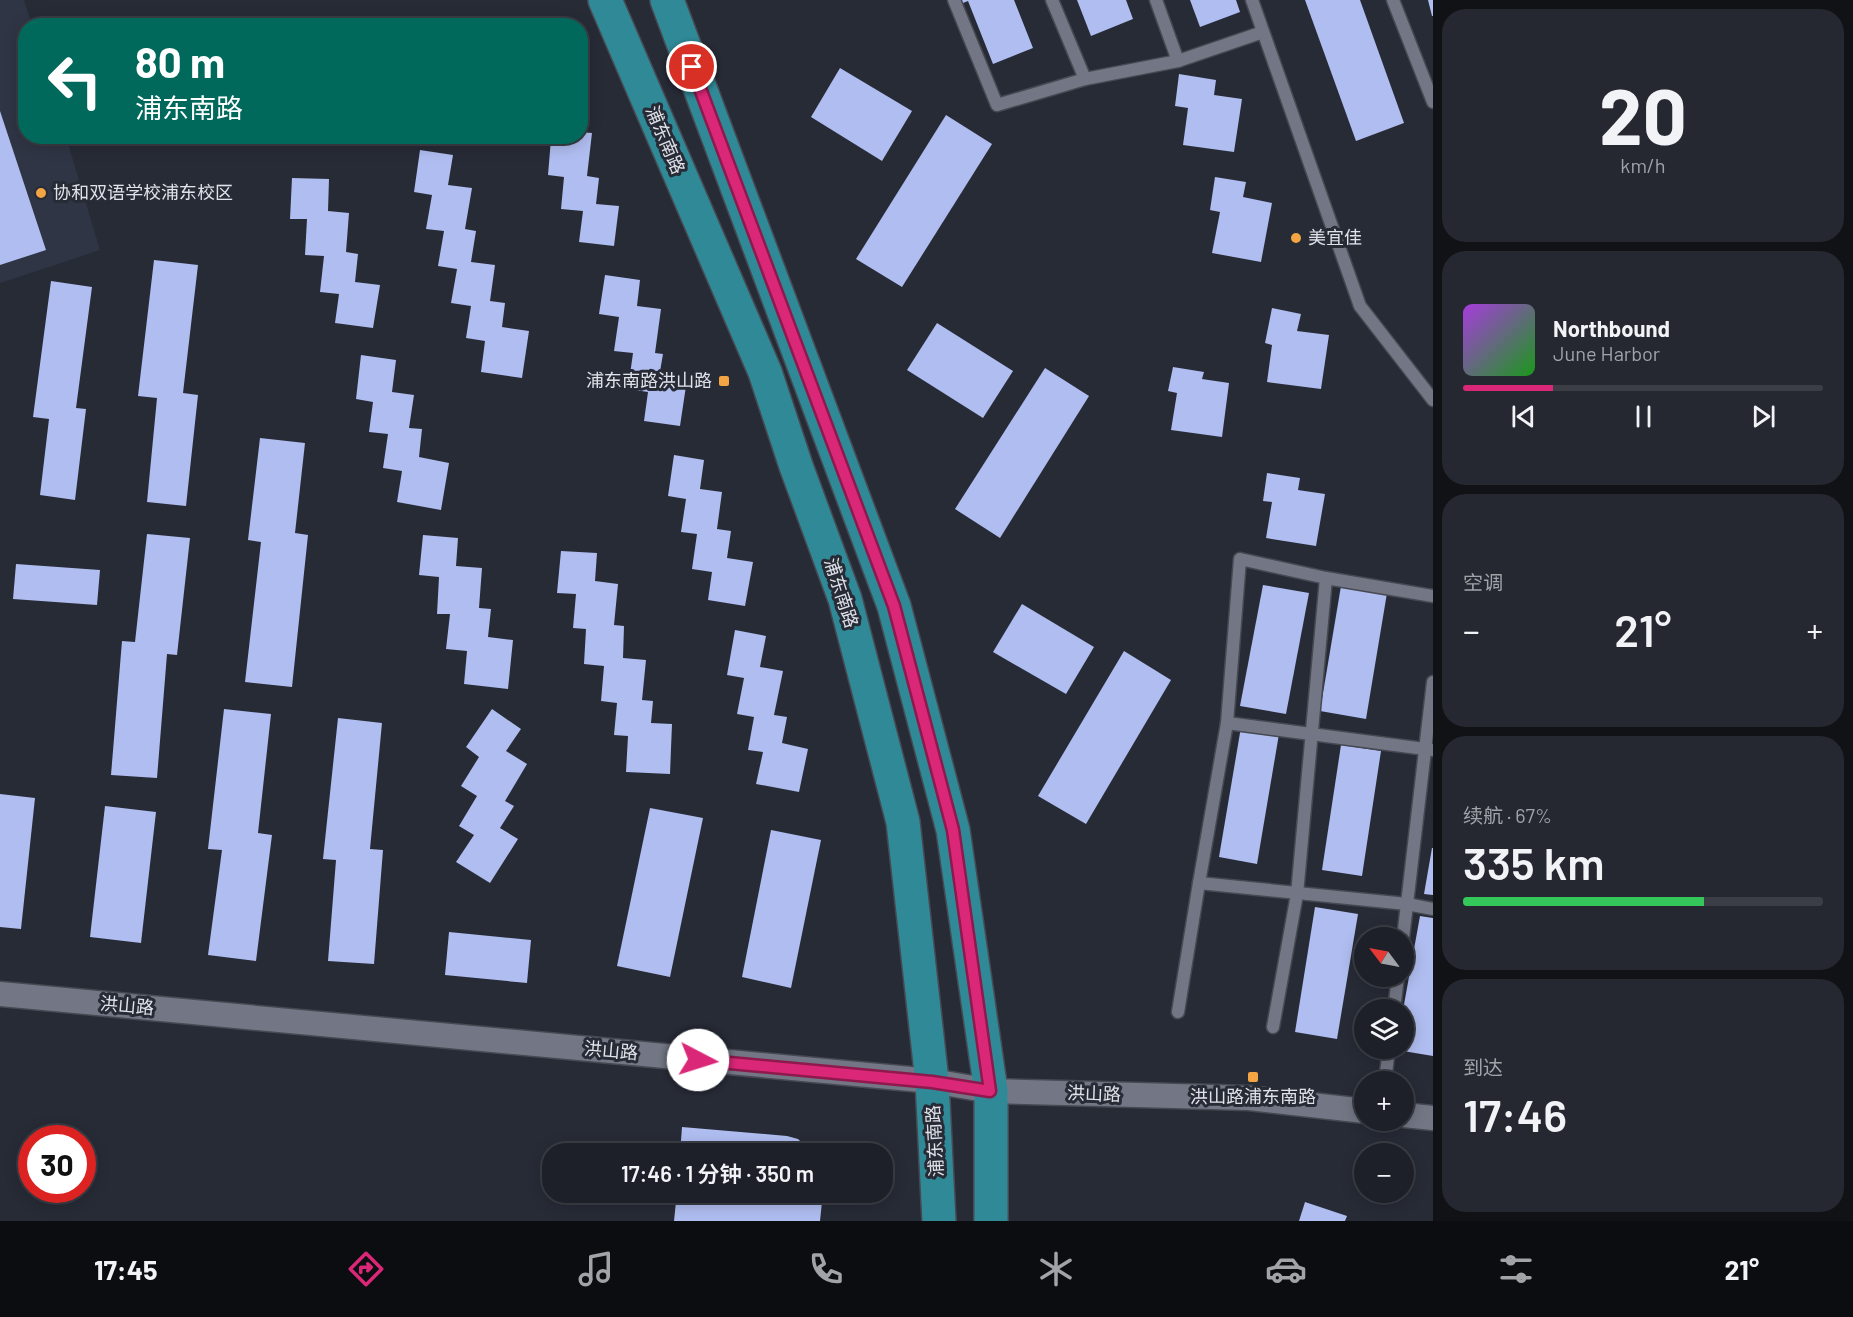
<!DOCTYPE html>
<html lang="zh">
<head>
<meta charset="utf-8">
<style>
  :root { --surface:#1d2028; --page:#252830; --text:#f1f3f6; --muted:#a0a3a8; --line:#3b3e45; --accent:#db2777 }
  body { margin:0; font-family:Barlow,"Noto Sans SC",sans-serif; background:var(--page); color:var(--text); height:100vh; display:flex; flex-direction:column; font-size:22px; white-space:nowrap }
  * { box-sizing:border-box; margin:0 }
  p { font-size:20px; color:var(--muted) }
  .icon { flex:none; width:33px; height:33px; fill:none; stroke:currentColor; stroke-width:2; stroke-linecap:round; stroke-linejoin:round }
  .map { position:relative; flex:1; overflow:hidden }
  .panel { display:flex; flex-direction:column; gap:9px; padding:9px; background:#101216; width:420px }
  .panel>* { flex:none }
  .guide { position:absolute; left:18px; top:18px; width:570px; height:126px; border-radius:24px; box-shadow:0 3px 15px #0003,0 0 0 2px var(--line); background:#00695c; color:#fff; overflow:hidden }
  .needle { width:39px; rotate:302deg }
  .buttons { position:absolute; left:1354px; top:927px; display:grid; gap:12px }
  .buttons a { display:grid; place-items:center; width:60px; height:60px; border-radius:50%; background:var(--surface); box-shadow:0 3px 15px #0003,0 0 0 2px var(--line); font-size:30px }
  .speed { position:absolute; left:18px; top:1125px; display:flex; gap:12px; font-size:30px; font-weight:700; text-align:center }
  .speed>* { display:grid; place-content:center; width:78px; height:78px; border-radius:50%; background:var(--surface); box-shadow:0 3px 15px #0003,0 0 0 2px var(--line); line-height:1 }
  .speed .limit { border:9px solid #d22; background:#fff; color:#111 }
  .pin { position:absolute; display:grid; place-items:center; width:51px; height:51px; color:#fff; margin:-26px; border:3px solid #fff; border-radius:50%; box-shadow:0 2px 6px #0007 }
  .me { position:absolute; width:66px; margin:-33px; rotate:95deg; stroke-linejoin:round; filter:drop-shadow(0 0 4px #0008) }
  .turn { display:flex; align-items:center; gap:21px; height:126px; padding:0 18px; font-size:27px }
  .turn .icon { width:78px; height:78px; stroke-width:2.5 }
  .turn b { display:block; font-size:42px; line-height:51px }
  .big { font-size:45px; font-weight:600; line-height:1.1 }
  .panel .widget { flex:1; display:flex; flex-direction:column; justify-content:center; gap:9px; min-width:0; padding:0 21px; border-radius:24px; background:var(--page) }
  .panel .dial { align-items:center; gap:0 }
  .dial b { font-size:78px; line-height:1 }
  .song { display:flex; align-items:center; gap:18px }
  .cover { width:72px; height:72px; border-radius:9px; background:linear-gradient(135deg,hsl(280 70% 55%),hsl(120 70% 35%)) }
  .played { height:6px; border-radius:3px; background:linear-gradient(90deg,var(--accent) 25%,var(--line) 25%) }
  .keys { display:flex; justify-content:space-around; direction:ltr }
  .heat { display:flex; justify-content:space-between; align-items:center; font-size:33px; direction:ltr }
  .charge { height:9px; border-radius:4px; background:linear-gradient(90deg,#34c759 67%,var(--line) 0) }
  .trip { position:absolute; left:542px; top:1143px; width:351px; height:60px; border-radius:24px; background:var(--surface); box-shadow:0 3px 15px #0003,0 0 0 2px var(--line); font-weight:600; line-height:60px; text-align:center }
  .menu { display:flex; height:96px; justify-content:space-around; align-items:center; background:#0c0d10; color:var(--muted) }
  .menu .icon { width:42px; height:42px }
  .menu .current { color:var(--accent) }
  .menu b { font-size:27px; color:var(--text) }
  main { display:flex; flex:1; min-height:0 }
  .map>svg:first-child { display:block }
  .built { fill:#303545 }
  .building { fill:#afbdf0 }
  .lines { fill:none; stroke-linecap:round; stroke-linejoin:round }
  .lane-casing { stroke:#464952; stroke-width:15 }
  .street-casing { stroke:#464952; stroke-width:27 }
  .primary-casing { stroke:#464952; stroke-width:36 }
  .lane { stroke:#737785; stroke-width:12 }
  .street { stroke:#737785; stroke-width:24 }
  .primary { stroke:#308997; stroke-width:33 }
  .route-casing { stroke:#8e194d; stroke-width:15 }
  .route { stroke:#db2777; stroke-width:10 }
  .poi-dot { fill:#f3a443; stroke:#272b36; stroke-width:2 }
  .labels { text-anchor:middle; stroke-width:6; stroke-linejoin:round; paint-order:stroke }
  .street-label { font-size:18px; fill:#e0e2ea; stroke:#272b36 }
  .poi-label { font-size:18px; fill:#e0e2ea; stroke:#272b36; text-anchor:start }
</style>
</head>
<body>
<main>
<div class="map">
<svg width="1433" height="1221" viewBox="0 0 1433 1221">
  <rect width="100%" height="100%" fill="#272b36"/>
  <polygon class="built" points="0,0 24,0 32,25 26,26 26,136 66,137 100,250 0,283"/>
  <g class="building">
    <polygon points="957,0 1014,0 1033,48 993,64 968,1 958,5"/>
    <polygon points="1077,0 1126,0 1133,19 1091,36"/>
    <polygon points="1190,0 1236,0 1240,12 1200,27"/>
    <polygon points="1305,0 1360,0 1404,123 1356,141"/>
    <polygon points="1428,0 1433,0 1433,16 1432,16"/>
    <polygon points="840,68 912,111 882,161 811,117"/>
    <polygon points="1179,74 1216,80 1214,95 1242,99 1234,152 1183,145 1188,108 1175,106"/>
    <polygon points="0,111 46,250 0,265"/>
    <polygon points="946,115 992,144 902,287 856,259"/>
    <polygon points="580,132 592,133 587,176 599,178 596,204 619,206 614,246 579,242 583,211 561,209 564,177 548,175 551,139 539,136 580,136"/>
    <polygon points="420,150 453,155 448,185 472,188 465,229 476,231 471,262 495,265 490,301 505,303 502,327 529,331 522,378 481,372 485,341 466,338 471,306 451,303 457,269 438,266 444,231 426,229 432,195 414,192"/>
    <polygon points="1215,177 1246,182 1243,197 1272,203 1261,262 1212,253 1220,212 1210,210"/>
    <polygon points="292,178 329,179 328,211 349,213 346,252 358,254 355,282 380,285 373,328 335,323 339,294 320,292 324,256 305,255 307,219 290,219"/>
    <polygon points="154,260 198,265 183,393 198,395 186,506 147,502 157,398 138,396"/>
    <polygon points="605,275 640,280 637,306 661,309 655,353 663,354 658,383 686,386 680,426 644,421 648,392 628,389 633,353 614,351 619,317 599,314"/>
    <polygon points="51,281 92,287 76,408 86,409 75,500 40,495 49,419 33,417"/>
    <polygon points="1272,308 1301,314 1297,331 1329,335 1321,389 1267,382 1272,345 1265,343"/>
    <polygon points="937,323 1013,371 983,418 907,370"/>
    <polygon points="361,355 396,360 392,392 414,395 409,428 422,429 419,457 449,463 441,510 397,502 402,471 383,468 388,434 369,432 373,402 356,399"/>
    <polygon points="1173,367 1204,372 1202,379 1229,383 1222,437 1171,430 1177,393 1168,391"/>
    <polygon points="1045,368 1089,396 1000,538 955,509"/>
    <polygon points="260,438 305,443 295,533 308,535 292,687 245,682 261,542 248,540"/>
    <polygon points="674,455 704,460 700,489 722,492 717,529 731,531 727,558 753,562 745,606 708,600 712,572 692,569 697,534 681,532 686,499 668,496"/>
    <polygon points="1267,473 1300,478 1298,490 1325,494 1316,546 1266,538 1272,502 1263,501"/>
    <polygon points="147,534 190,538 177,655 167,654 157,778 111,775 122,641 135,642"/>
    <polygon points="423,535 458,538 456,566 482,568 479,608 491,609 488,637 513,640 508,689 464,684 467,651 446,649 450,614 437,614 439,577 419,575"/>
    <polygon points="561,551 597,553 595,581 618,584 614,625 624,626 623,658 646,660 642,700 653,701 651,723 672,724 670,774 626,772 628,736 614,735 617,703 601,701 604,666 584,664 586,629 573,628 576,594 557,593"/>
    <polygon points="16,564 100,570 97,605 13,599"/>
    <polygon points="1263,585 1309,593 1286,714 1240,706"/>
    <polygon points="1341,586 1387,593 1366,719 1320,711"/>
    <polygon points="1022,604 1094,647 1066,694 993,652"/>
    <polygon points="735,630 766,636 760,667 783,671 774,715 787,717 782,743 808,749 799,792 756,784 763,752 748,750 754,717 737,714 744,678 727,675"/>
    <polygon points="1124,651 1171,680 1086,824 1038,796"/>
    <polygon points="224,709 271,714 258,833 272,835 256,961 208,955 222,850 208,849"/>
    <polygon points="492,709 521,729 506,751 527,764 505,801 514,806 500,828 518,839 490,883 456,862 474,835 459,826 477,796 461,786 479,757 466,747"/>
    <polygon points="338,718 382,723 370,849 383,850 374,964 328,961 336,860 323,859"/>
    <polygon points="1241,727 1279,734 1257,864 1219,857"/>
    <polygon points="1341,745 1381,751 1362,876 1322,870"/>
    <polygon points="0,794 35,798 21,929 0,927"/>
    <polygon points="105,806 156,812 141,943 90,937"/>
    <polygon points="650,808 703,818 670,977 617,966"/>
    <polygon points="771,830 821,840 791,988 742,977"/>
    <polygon points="1432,848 1433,848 1433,895 1424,894"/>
    <polygon points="1315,907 1358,914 1337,1039 1295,1032"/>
    <polygon points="1420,916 1433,918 1433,1056 1397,1050 1404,1048 1403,1010"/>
    <polygon points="449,932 531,940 527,983 445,975"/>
    <polygon points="682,1127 787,1136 798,1139 814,1154 680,1154"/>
    <polygon points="677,1192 823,1192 820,1221 674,1221"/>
    <polygon points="1305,1202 1347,1216 1345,1221 1299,1221"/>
  </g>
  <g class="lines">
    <defs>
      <g id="lane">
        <polyline points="954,0 997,105 1085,79 1178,61"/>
        <polyline points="1052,0 1085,79"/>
        <polyline points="1156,0 1178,61 1263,32"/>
        <polyline points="1252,0 1360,306 1433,400"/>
        <polyline points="1393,0 1433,102"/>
        <polyline points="1227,723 1240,559 1326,578"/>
        <polyline points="1199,883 1227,723 1433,750"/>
        <polyline points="1403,938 1433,682"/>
        <polyline points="1394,1010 1398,976"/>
        <polyline points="1178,1012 1199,883 1407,904 1433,909"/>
        <polyline points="1273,1027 1297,894 1326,578 1433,596"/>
        <polyline points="1385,1082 1389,1048"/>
      </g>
      <g id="street">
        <polyline points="0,994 932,1081 991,1091 1249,1098 1365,1111"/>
        <polyline points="1404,1115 1433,1118"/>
      </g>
      <g id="primary">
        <polyline points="605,0 765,372 796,466 845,599 903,822 932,1081 939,1221"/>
        <polyline points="667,0 894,606 953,830 991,1091 991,1221"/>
      </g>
    </defs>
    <use href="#lane" class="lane-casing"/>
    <use href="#street" class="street-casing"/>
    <use href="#primary" class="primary-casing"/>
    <use href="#lane" class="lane"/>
    <use href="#street" class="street"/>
    <use href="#primary" class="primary"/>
  </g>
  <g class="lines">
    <defs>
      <polyline id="route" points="692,67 894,606 953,830 990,1091 932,1082 698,1060"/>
    </defs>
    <use href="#route" class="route-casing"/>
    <use href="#route" class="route"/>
  </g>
  <g class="poi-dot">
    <circle cx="41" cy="193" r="6"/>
    <circle cx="1296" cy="238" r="6"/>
    <rect x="718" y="375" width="12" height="12" rx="3"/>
    <rect x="1247" y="1071" width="12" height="12" rx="3"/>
  </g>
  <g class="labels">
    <g class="street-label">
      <text transform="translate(665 140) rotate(67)" y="6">浦东南路</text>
      <text transform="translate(841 593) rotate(72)" y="6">浦东南路</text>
      <text transform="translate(127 1006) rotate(5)" y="6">洪山路</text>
      <text transform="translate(611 1051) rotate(5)" y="6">洪山路</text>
      <text transform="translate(1094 1094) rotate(2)" y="6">洪山路</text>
      <text transform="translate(935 1141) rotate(-93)" y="6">浦东南路</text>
    </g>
    <g class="poi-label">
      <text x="53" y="199">协和双语学校浦东校区</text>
      <text x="1308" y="244">美宜佳</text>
      <text x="712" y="387" text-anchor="end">浦东南路洪山路</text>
      <text x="1253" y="1103" text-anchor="middle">洪山路浦东南路</text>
    </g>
  </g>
</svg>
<div class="buttons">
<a><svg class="needle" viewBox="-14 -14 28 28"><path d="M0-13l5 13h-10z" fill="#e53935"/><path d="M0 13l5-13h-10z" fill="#a0a3a8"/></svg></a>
<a><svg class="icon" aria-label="layers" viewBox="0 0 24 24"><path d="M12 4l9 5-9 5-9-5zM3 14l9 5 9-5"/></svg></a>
<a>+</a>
<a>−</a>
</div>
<div class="speed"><div class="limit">30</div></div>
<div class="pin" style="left:692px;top:67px;background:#d93025"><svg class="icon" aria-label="arrive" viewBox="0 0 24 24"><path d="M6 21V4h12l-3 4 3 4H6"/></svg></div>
<svg class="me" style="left:698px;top:1060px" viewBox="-20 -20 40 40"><circle r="19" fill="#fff"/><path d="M0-13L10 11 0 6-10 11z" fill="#db2777"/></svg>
<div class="trip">17:46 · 1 分钟 · 350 m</div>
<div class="guide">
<div class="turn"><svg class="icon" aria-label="left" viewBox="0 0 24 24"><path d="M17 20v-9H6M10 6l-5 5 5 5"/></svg><div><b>80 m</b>浦东南路</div></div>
</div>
</div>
<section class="panel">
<div class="widget dial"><b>20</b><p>km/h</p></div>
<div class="widget">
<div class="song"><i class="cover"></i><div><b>Northbound</b><p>June Harbor</p></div></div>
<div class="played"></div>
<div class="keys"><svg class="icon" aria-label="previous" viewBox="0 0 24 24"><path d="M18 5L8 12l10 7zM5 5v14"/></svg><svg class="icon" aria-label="pause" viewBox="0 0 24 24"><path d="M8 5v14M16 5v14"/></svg><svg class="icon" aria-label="next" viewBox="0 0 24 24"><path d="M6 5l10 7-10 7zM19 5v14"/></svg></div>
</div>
<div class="widget"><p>空调</p>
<div class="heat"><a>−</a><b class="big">21°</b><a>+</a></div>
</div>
<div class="widget"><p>续航 · 67%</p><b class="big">335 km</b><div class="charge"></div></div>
<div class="widget"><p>到达</p><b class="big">17:46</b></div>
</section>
</main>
<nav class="menu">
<b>17:45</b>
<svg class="icon current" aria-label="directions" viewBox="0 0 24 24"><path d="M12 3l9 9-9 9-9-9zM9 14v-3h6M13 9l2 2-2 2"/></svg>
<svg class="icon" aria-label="music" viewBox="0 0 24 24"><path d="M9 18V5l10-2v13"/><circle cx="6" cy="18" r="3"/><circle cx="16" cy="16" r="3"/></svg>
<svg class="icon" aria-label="phone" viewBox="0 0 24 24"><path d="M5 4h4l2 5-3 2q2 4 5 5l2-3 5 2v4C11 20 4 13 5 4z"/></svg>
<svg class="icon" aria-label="climate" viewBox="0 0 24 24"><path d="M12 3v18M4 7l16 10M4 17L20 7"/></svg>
<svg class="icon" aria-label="car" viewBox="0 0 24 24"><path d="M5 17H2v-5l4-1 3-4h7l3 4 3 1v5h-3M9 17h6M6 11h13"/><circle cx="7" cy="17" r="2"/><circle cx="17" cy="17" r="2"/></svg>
<svg class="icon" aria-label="filters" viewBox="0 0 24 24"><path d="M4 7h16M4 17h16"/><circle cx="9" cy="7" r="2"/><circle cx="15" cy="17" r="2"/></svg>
<b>21°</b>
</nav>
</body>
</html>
